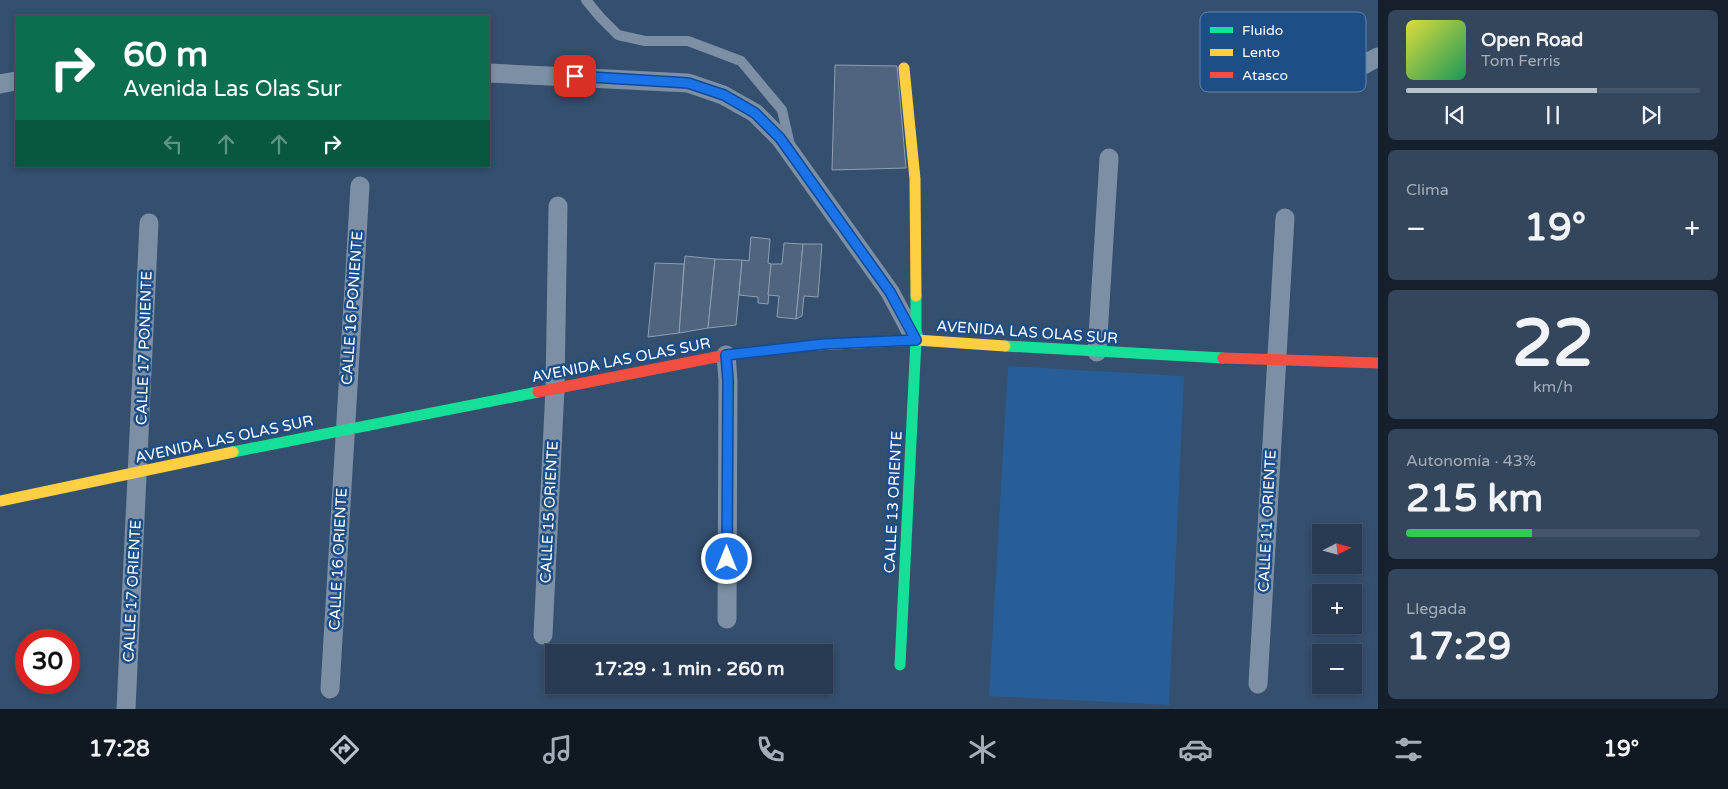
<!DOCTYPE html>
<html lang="es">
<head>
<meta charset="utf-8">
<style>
  :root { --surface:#283b52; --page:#34465c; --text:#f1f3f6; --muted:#a5adb8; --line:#445569; --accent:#b8c1cc }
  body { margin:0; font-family:"Varela Round",sans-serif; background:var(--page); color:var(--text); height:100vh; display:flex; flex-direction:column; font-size:19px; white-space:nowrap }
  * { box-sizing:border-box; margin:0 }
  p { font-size:16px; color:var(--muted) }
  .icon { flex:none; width:28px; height:28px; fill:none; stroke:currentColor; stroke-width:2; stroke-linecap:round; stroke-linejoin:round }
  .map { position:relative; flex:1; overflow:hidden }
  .panel { display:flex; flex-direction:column; gap:10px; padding:10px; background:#16202d; width:350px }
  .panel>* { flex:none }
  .hud { position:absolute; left:15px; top:15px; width:475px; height:152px; border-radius:0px; box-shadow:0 2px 8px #0003,0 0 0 1px var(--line); background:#0b6e4f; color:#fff; overflow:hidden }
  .needle { width:32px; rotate:84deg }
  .buttons { position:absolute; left:1312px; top:524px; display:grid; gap:10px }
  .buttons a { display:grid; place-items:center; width:50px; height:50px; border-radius:0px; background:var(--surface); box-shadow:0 2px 8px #0003,0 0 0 1px var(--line); font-size:25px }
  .speed { position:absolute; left:15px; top:629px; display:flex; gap:10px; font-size:25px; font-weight:700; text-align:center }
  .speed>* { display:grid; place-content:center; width:65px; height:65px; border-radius:50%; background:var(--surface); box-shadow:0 2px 8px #0003,0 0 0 1px var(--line); line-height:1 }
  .speed .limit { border:8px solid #d22; background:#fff; color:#111 }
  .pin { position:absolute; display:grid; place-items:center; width:42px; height:42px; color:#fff; margin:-21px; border-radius:10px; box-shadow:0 2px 8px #0006 }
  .me { position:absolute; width:55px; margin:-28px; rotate:0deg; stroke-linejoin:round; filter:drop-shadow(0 0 4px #0008) }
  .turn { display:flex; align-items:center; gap:18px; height:105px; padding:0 25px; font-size:22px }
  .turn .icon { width:65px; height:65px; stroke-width:2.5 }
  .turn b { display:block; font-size:35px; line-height:42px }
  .lanes { display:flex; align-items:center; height:48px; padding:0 25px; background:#0003; justify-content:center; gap:25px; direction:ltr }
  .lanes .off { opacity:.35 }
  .big { font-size:38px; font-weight:700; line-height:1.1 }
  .panel .tile { flex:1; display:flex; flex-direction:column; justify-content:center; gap:8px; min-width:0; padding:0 18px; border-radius:8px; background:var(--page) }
  .panel .dial { align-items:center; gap:0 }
  .dial b { font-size:65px; line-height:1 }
  .song { display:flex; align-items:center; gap:15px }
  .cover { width:60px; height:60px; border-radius:8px; background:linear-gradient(135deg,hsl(60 70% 55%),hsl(150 70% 35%)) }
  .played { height:5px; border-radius:2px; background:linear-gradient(90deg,var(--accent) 65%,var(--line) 65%) }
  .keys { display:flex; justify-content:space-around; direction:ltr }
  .heat { display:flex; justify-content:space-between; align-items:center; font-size:28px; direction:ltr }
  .charge { height:8px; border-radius:4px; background:linear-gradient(90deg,#34c759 43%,var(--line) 0) }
  .trip { position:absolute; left:545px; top:644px; width:288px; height:50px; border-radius:0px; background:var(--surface); box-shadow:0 2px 8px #0003,0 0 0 1px var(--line); font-weight:700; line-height:50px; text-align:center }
  .dock { display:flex; height:80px; justify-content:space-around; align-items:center; background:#101821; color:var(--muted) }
  .dock .icon { width:35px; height:35px }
  .dock .on { color:var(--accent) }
  .dock b { font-size:22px; color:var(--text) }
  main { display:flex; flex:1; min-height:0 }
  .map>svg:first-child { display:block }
  .green { fill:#285e98 }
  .building { fill:#4f647d; stroke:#8f9fb2 }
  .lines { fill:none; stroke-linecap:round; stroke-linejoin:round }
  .lane { stroke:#7c8fa4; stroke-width:10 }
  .street { stroke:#7c8fa4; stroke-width:19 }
  .fast { stroke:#16e098; stroke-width:11 }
  .slow { stroke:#ffcf43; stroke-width:11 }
  .jam { stroke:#f24e42; stroke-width:11 }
  .route-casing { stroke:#114b97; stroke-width:12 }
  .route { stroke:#1a73e8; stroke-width:9 }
  .labels { text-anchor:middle; stroke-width:5; stroke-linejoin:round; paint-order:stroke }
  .street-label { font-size:15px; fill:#fff; stroke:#1d4e86 }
  .key { fill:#1d4e86; stroke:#6183aa; stroke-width:1 }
  .key-label { font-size:14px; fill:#fff }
</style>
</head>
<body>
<main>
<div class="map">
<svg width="1378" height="709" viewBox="0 0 1378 709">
  <rect width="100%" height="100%" fill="#354f6e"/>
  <polygon class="green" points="1008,366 1184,376 1169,705 989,696"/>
  <g class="building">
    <polygon points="835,65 897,66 906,168 832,170"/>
    <polygon points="751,237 770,239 768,263 771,264 768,304 758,303 758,297 739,295 742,260 749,261"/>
    <polygon points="784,243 803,244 796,319 777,317 779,296 768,295 771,264 782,264"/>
    <polygon points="803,244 822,244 818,297 804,296 802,316 796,319"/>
    <polygon points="685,256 715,259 708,328 679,333"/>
    <polygon points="715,259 742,260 736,325 708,328"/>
    <polygon points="655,263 684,264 679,333 648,337"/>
  </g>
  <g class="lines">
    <polyline class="lane" points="586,0 600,17 618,35 645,41 688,41 741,61 782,110 790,145"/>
    <g class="street">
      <polyline points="1363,65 1378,57"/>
      <polyline points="489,73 688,83 723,95 755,113 780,138 890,292 914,337"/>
      <polyline points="0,84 16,81"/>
      <polyline points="1097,352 1109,158"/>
      <polyline points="726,355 728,380 727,619"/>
      <polyline points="543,635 555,388 558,206"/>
      <polyline points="1258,684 1285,218"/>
      <polyline points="330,689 360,186"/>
      <polyline points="126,709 149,223"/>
    </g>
    <g class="fast">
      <polyline points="1005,346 1223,358"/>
      <polyline points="233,452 538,392"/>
      <polyline points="900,665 916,340 916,296"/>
    </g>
    <g class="slow">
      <polyline points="904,68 915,179 916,296"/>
      <polyline points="815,345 916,340 1005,346"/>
      <polyline points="0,501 233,452"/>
    </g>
    <g class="jam">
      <polyline points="1223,358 1378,363"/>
      <polyline points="538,392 726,355 815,345"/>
    </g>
  </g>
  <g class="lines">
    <defs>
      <polyline id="route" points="575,76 688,83 724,95 755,113 780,138 890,292 916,340 824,344 726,355 728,380 727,559"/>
    </defs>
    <use href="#route" class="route-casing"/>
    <use href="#route" class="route"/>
  </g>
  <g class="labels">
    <g class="street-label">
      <text transform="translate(352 308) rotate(-86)" y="5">CALLE 16 PONIENTE</text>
      <text transform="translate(1027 332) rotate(4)" y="5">AVENIDA LAS OLAS SUR</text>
      <text transform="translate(144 348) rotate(-88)" y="5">CALLE 17 PONIENTE</text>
      <text transform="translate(621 360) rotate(-11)" y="5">AVENIDA LAS OLAS SUR</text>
      <text transform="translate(224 439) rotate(-12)" y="5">AVENIDA LAS OLAS SUR</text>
      <text transform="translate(893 502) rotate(-87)" y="5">CALLE 13 ORIENTE</text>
      <text transform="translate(549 512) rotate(-87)" y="5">CALLE 15 ORIENTE</text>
      <text transform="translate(1267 521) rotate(-87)" y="5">CALLE 11 ORIENTE</text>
      <text transform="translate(338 559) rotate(-87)" y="5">CALLE 16 ORIENTE</text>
      <text transform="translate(132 591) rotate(-87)" y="5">CALLE 17 ORIENTE</text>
    </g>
  </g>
  <rect x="1200" y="12" width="166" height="80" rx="8" class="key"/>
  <rect x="1210" y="27" width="23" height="6" fill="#16e098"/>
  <rect x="1210" y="49" width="23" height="7" fill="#ffcf43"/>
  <rect x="1210" y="72" width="23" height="6" fill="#f24e42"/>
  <g class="key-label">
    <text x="1242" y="35">Fluido</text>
    <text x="1242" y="57">Lento</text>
    <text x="1242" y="80">Atasco</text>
  </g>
</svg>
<div class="buttons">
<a><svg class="needle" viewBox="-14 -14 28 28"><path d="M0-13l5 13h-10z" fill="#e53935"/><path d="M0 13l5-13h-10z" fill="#a5adb8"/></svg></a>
<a>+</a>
<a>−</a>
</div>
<div class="speed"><div class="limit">30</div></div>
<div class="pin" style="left:575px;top:76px;background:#d93025"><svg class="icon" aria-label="arrive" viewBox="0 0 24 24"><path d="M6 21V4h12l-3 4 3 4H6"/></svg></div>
<svg class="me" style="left:727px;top:559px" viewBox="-20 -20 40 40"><circle r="17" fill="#1a73e8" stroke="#fff" stroke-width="3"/><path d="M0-11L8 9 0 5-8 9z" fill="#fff"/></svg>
<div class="trip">17:29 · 1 min · 260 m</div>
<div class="hud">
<div class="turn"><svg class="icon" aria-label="right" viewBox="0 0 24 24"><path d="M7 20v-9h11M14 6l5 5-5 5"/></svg><div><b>60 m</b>Avenida Las Olas Sur</div></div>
<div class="lanes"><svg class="icon off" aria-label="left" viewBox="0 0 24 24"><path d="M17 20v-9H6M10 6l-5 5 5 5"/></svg><svg class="icon off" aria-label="ahead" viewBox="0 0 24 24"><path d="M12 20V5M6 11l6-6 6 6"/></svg><svg class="icon off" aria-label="ahead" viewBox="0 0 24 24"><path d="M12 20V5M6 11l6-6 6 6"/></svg><svg class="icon" aria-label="right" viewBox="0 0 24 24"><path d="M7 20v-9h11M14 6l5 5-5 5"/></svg></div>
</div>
</div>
<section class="panel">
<div class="tile">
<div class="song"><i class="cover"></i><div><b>Open Road</b><p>Tom Ferris</p></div></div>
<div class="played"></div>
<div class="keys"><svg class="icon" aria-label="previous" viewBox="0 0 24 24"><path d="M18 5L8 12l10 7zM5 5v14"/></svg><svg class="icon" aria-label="pause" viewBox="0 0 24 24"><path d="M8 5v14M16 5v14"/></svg><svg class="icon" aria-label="next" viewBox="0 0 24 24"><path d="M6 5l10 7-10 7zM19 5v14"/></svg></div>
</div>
<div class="tile"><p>Clima</p>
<div class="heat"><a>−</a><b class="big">19°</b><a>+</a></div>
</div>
<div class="tile dial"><b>22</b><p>km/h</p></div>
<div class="tile"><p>Autonomía · 43%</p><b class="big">215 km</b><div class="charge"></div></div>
<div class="tile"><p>Llegada</p><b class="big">17:29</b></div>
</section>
</main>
<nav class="dock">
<b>17:28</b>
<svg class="icon on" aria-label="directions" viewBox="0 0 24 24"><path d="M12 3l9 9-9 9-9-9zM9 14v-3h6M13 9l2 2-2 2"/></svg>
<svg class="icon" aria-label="music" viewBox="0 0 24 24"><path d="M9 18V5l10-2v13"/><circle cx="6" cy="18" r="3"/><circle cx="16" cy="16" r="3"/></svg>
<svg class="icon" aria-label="phone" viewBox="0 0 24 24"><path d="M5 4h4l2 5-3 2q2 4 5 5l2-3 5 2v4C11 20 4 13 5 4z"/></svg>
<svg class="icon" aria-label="climate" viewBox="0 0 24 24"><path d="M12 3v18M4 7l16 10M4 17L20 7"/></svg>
<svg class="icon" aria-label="car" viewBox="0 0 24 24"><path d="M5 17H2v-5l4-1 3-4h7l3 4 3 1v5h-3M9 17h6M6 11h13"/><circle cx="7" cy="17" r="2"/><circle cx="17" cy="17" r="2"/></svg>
<svg class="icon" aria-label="filters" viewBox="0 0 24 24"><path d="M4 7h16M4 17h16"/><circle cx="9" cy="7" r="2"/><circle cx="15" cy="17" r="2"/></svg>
<b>19°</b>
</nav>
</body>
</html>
